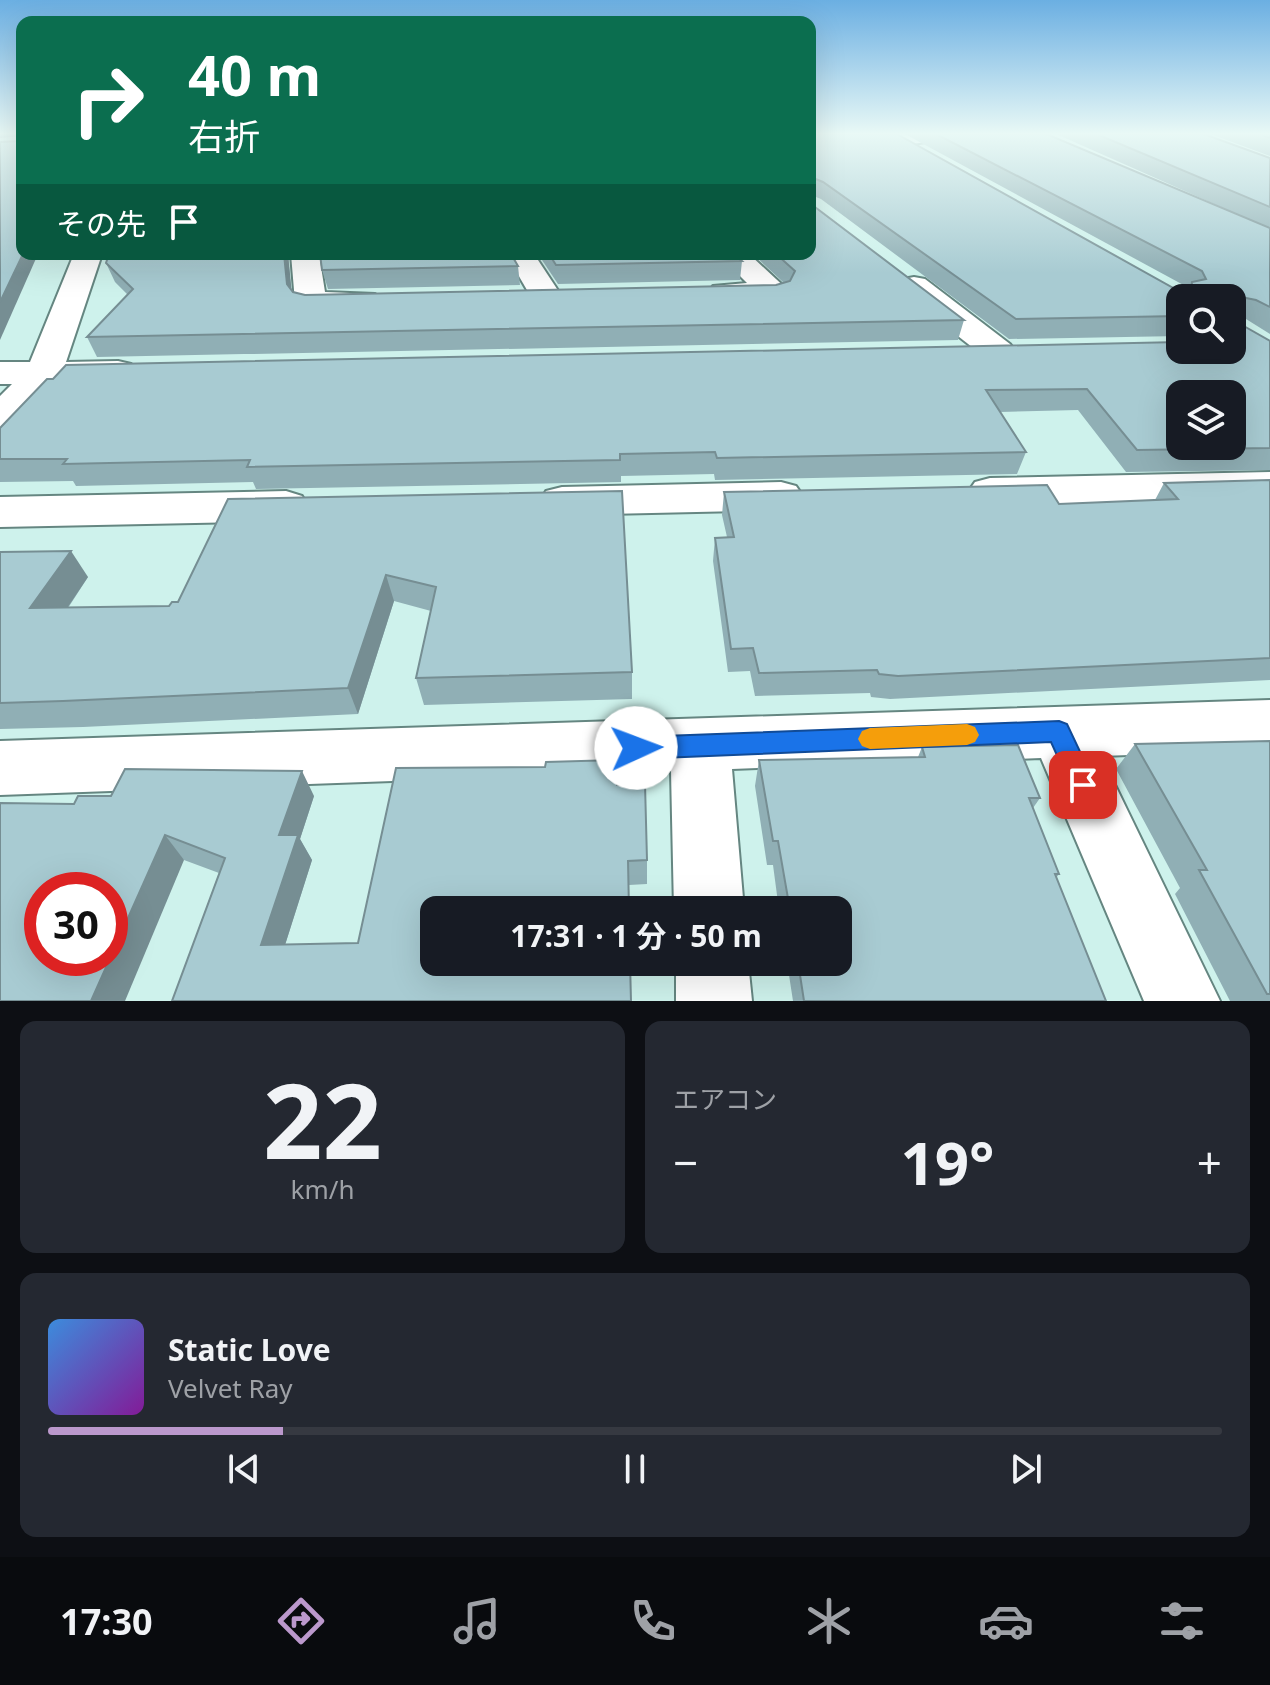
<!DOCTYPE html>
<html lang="ja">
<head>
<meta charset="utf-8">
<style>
  :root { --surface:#171b24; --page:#242831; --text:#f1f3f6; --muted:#9ea1a6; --line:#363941; --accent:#bb98cc }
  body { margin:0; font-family:"Noto Sans","Noto Sans JP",sans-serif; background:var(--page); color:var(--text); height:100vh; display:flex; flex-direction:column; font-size:30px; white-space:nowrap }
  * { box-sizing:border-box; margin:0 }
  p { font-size:26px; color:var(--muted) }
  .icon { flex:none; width:44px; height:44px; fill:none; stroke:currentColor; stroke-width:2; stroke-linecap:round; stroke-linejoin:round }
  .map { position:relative; height:1001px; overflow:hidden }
  .side { display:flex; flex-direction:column; gap:20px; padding:20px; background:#0d0f14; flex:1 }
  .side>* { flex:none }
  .hud { position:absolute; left:16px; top:16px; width:800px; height:244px; border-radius:16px; box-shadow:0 8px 32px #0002; background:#0b6e4f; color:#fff; overflow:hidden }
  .fabs { position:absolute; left:1166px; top:284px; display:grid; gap:16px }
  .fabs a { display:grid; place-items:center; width:80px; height:80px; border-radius:16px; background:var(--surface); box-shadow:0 8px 32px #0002; font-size:40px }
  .speed { position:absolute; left:24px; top:872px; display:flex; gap:16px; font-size:40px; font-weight:700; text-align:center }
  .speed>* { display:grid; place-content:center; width:104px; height:104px; border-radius:50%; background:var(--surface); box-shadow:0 8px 32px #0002; line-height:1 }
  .speed .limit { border:12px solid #d22; background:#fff; color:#111 }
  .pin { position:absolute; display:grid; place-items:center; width:68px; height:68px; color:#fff; margin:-34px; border-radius:16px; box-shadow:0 4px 12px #0006 }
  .me { position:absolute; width:88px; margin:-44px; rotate:88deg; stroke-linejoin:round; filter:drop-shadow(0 0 6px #0008) }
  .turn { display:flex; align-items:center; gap:28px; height:168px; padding:0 40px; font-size:36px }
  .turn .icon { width:104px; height:104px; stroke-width:2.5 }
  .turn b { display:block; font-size:56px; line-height:68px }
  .then { display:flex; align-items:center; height:76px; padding:0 40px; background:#0003; gap:16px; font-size:30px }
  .big { font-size:60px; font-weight:700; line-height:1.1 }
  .side .card { flex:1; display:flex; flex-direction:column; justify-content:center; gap:12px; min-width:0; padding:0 28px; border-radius:16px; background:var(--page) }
  .side .dial { align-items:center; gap:0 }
  .dial b { font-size:104px; line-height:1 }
  .song { display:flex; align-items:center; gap:24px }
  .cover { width:96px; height:96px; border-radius:12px; background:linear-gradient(135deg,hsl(210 70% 55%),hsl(290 70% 35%)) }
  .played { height:8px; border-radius:4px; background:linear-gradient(90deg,var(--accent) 20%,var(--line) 20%) }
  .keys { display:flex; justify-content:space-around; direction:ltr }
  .heat { display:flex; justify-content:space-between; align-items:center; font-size:44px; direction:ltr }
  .side .tiles { flex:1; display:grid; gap:20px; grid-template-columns:1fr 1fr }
  .card:last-child { grid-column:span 2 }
  .trip { position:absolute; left:420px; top:896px; width:432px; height:80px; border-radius:16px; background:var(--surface); box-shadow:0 8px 32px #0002; font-weight:700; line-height:80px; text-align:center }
  .tabs { display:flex; height:128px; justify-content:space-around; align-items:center; background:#090b0e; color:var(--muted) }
  .tabs .icon { width:56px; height:56px }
  .tabs .on { color:var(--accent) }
  .tabs b { font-size:36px; color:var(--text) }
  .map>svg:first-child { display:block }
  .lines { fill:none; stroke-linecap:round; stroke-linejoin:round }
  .street-casing { stroke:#658681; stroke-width:4 }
  .street { fill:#fff; fill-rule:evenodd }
  .wall { fill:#90afb5 }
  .shaded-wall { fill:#768e93 }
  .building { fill:#a8cbd2; stroke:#768e93; stroke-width:2; fill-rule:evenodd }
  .route { fill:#1a73e8; stroke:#114b97; stroke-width:2 }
  .slow { fill:#f59e0b }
</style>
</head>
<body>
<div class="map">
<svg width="1270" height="1001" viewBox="0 0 1270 1001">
  <rect width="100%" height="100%" fill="#cef2ec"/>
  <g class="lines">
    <defs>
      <g id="street">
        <path d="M889 133H951C941 143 890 149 880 139Z"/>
        <polygon points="74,254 102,254 66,362 118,361 131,364 136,372 131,380 118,383 54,383 14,425 0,429 0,396 12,384 0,384 0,362 30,362"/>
        <path d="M291 254H319L325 292 375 294 380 301 375 308C353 313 322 314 300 309L295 302Z"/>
        <polygon points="506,254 534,254 561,295 556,302 545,304 534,302"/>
        <path d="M718 254H749L790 292 785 299C763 304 735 305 713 300L708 293 713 286 747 283Z"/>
        <polygon points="914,277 925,279 1010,344 1015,351 1010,358 998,361 986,358 903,293 899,286 903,279"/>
        <polygon points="1270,472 1270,500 990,506 975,502 968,492 975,482 990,478"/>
        <polygon points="781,482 796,486 803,496 796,506 781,510 562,515 546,511 540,501 546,491 562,487"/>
        <polygon points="286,491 302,496 308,506 302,516 286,521 0,527 0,497"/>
        <polygon points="1270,700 1270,750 1101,756 1220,1001 1144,1001 1041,758 732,769 744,910 674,910 671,771 0,795 0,741"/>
        <polygon points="676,962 748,962 752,1001 676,1001"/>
      </g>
    </defs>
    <use href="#street" class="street-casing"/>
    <use href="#street" class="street"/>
  </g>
  <g class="wall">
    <polygon points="810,133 1177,290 1188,291 1189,288 903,133 1044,133 1257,223 1054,133 1201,133 1270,158 1270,334 1246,319 1241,319 1242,325 1270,341 1270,470 1126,472 1078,410 1000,412 1026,452 1017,474 715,480 714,474 621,476 621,482 256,489 253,482 76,486 73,481 0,482 0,428 1232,350 1180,298 1180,336 1009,339 821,199 811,195 811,204 964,320 958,340 97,357 87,337 128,295 115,282 106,263 288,254 291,290 293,292 305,295 776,285 784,283 753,254 810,254"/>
    <polygon points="1208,133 1270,133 1270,156"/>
    <polygon points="538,254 734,254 742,261 740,280 558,284"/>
    <polygon points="518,266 520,285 328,289 322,270"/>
    <polygon points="1270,480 1270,680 890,699 871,697 870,693 755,696 750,671 728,672 713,561 715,538 727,537 722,515 724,492 1059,504 1155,500 1164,483"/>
    <polygon points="228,499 632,672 632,699 424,705 416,678 431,611 394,601 358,714 83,727 0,729 0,552 88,577 68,608 169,606 178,602"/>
    <polygon points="1270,741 1270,1001 1230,1001 1175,894 1180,888 1116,769 1135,744"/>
    <polygon points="922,747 1040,798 1033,808 1059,874 1056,878 1106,1001 793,1001 787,962 838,962 838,910 779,910 773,865 767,865 755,786 759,760 918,757"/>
    <polygon points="617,785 647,860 647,884 629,885 434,962 172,1001 219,873 184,860 74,804 111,796 314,796 300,839 312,860 285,945 358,943"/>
  </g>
  <g class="shaded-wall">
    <polygon points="0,133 22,133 22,136 0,138"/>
    <polygon points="813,178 811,195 810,196 810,181"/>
    <polygon points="23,254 38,254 0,340 0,302"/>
    <polygon points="284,254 288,254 293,304 287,284"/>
    <polygon points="71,551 88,577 49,635 30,608"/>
    <polygon points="386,575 394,601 358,714 348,688"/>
    <polygon points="302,771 314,796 300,839 312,860 278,967 261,945 279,835"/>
    <polygon points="165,835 184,860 125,1001 91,1001"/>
  </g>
  <g class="building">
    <polygon points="18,133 22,133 23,254 0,302 0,142 18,141"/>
    <path d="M810 133H895L1177 290 1191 292 1192 282 1206 279 1202 271 934 133H1044L1270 228V307L1256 300 1241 297 1242 325 1270 341V448L1137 450 1087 389 986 390 1026 452 717 458 715 452 620 454V460L247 467 250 460 63 464 67 459H0V428L47 379H53L66 365 1180 342V350H1232V298H1180V316L1016 319 823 182 813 178 810 181ZM1180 394H1232V446H1180Z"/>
    <polygon points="1094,133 1201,133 1270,158 1270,207"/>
    <polygon points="1257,133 1270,133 1270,138"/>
    <polygon points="810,193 811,204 964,320 87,337 133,289 106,263 109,254 284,254 287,284 293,292 305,295 776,285 790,281 795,271 776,254 810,254"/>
    <polygon points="320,254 511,254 518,266 322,270"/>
    <polygon points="549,254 734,254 742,261 556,265"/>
    <polygon points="1270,480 1270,658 898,676 879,674 877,670 759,673 753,648 731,649 715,538 734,537 724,492 1047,485 1059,504 1178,499 1164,483"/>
    <polygon points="622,491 632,672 416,678 436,587 386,575 348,688 63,701 0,703 0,552 71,551 30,608 169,606 172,602 178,602 228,499"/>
    <polygon points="1270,741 1270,994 1267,994 1199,870 1207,870 1135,744"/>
    <polygon points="1018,745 1040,798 1029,798 1059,874 1055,874 1106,1001 804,1001 798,962 838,962 838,910 790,910 778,841 773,841 759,760 925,757 922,747"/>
    <path d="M616 760 617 785 645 784 647 860 628 861 629 910H434V962H630L631 1001H172L225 858 165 835 91 1001H0V803L74 804 78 796H111L125 769 302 771 279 835H298L261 945 358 943 396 768 545 767 546 762ZM42 890H110V958H42Z"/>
  </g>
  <linearGradient id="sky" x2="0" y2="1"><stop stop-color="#6bafe2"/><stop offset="0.49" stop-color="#e9f9f6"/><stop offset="1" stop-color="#e9f9f6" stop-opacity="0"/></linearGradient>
  <rect width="1270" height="273" fill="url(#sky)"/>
  <polygon class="route" points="1059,721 1067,724 1092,777 1096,785 1092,793 1083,797 1074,793 1051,742 636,759 628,755 624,748 628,740 636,737"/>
  <polygon class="slow" points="967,724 975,727 979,735 975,742 967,745 870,749 862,746 858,739 862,731 870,728"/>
</svg>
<div class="fabs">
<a><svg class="icon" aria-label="search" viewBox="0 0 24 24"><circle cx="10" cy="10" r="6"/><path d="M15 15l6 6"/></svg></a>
<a><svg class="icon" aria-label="layers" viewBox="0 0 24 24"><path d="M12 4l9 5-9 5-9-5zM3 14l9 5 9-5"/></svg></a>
</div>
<div class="speed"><div class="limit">30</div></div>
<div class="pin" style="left:1083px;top:785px;background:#d93025"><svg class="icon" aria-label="arrive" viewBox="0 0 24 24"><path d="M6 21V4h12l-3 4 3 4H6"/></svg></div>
<svg class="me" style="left:636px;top:748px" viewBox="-20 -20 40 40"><circle r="19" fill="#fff"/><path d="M0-13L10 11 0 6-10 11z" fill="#1a73e8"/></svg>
<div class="trip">17:31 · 1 分 · 50 m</div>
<div class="hud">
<div class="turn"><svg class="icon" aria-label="right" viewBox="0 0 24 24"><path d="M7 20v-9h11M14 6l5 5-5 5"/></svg><div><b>40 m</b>右折</div></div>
<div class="then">その先<svg class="icon" aria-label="arrive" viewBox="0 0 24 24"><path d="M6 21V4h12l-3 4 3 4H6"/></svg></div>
</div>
</div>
<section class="side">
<div class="tiles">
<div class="card dial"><b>22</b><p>km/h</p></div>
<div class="card"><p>エアコン</p>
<div class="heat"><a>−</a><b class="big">19°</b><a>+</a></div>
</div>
<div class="card">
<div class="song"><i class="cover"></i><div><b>Static Love</b><p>Velvet Ray</p></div></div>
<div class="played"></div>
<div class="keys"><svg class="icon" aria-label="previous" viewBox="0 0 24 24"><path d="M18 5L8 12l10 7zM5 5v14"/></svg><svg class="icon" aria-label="pause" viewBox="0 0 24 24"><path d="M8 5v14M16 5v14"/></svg><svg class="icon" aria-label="next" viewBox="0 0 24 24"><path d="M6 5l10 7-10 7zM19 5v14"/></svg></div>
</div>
</div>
</section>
<nav class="tabs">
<b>17:30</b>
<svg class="icon on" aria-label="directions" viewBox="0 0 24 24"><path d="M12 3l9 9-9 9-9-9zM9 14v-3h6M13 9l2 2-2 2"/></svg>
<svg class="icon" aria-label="music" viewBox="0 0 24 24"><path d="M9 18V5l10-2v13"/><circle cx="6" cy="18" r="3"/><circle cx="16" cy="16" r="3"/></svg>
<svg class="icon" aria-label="phone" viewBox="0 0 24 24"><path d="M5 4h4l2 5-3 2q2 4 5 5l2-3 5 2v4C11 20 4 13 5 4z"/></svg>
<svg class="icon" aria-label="climate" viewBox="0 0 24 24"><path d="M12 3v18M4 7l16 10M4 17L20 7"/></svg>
<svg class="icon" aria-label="car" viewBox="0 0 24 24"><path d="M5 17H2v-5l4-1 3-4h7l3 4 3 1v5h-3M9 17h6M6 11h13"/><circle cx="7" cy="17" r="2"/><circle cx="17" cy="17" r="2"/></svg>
<svg class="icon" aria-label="filters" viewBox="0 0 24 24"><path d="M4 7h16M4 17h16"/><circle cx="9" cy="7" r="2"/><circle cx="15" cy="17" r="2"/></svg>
</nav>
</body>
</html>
